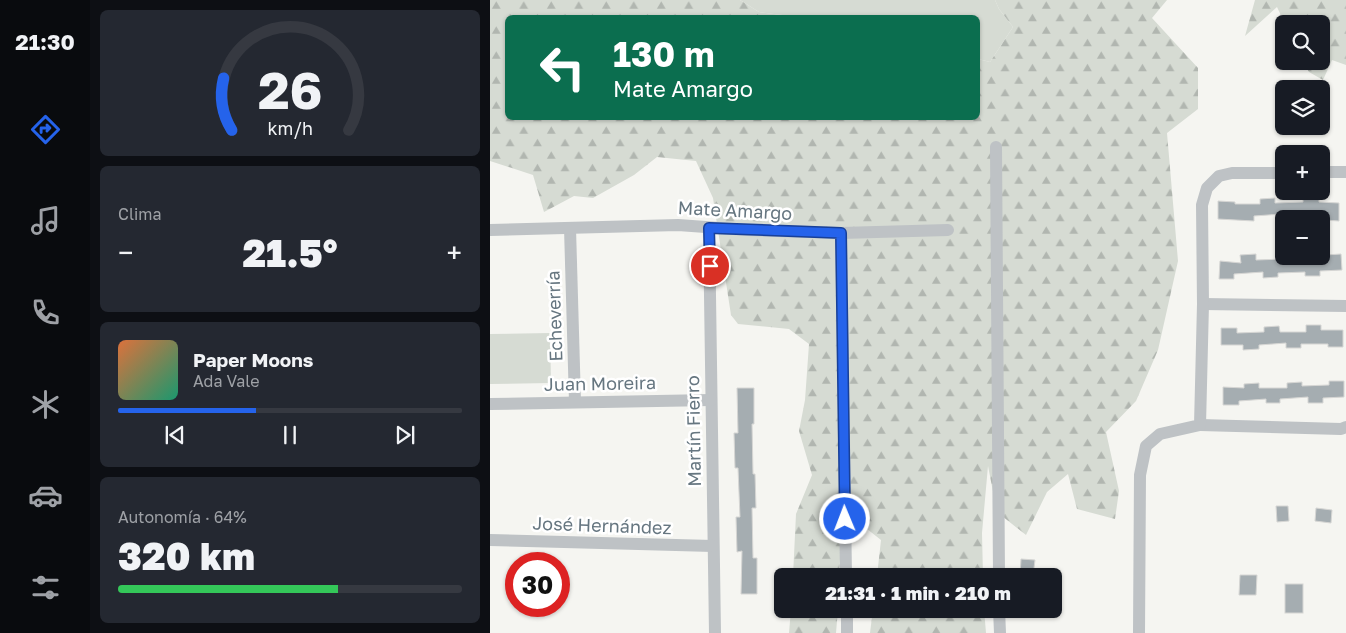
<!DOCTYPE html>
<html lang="es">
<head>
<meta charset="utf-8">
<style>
  :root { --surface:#171b24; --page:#242831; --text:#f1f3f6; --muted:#9ea1a6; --line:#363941; --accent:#2563eb }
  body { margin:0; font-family:"Golos Text",sans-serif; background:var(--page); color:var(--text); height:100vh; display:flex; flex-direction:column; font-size:19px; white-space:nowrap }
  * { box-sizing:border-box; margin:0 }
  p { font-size:16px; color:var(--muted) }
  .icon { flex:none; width:28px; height:28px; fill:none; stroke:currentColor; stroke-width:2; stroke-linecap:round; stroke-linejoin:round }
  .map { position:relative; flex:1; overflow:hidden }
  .side { display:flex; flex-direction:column; gap:10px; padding:10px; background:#0d0f14; width:400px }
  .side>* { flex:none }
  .top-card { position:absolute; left:15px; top:15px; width:475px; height:105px; border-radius:8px; box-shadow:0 1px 4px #0004; background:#0b6e4f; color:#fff; overflow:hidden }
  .tools { position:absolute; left:785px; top:15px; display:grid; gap:10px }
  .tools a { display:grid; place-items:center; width:55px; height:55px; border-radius:8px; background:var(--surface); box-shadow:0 1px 4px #0004; font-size:25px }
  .speed { position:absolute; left:15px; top:552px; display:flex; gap:10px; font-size:25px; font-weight:700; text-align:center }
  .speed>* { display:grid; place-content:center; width:65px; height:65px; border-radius:50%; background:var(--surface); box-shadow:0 1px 4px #0004; line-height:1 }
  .speed .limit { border:8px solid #d22; background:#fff; color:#111 }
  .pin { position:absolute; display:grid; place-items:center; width:42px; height:42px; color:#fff; margin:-21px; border:2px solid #fff; border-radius:50%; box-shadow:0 1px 5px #0007 }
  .me { position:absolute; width:55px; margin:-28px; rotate:359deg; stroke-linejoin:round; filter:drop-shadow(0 0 4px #0008) }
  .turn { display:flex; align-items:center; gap:18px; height:105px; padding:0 25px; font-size:22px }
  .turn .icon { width:65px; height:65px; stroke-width:2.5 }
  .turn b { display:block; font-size:35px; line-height:42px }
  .big { font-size:38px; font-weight:800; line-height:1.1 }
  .side .tile { flex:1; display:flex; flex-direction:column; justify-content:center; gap:8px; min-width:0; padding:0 18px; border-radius:8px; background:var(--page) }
  .side .dial { align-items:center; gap:0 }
  .dial svg { height:130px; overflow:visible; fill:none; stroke:var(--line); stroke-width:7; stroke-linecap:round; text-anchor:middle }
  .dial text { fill:var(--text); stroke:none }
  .song { display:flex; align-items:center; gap:15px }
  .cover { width:60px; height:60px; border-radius:8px; background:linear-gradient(135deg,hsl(20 70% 55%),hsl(160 70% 35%)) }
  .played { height:5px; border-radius:2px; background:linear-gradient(90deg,var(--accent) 40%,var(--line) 40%) }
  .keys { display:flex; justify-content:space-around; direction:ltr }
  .heat { display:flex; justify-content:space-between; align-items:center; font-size:28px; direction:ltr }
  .charge { height:8px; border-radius:4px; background:linear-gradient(90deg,#34c759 64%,var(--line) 0) }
  .trip { position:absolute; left:284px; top:568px; width:288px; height:50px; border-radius:8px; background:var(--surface); box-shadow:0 1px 4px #0004; font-weight:800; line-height:50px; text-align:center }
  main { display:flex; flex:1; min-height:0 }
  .tabs { display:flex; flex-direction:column; width:90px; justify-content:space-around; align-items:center; background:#090b0e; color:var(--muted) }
  .tabs .icon { width:35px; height:35px }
  .tabs .active { color:var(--accent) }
  .tabs b { font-size:22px; color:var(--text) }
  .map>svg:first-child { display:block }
  .green { fill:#d6dbd3 }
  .forest { fill:url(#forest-firs) }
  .building { fill:#a5adb1; stroke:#d6d6d4 }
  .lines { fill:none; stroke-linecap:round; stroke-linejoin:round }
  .street { stroke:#bec2c5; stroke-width:12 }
  .route-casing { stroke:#184099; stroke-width:12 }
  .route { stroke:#2563eb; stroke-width:9 }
  .labels { text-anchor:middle; stroke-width:5; stroke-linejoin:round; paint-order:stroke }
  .street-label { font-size:18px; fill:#667680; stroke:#fff }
</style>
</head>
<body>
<main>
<nav class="tabs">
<b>21:30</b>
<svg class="icon active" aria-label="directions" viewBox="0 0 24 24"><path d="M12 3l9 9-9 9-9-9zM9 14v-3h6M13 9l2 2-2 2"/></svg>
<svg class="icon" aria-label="music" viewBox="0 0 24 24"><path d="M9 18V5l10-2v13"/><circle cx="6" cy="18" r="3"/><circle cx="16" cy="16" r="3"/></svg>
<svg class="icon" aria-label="phone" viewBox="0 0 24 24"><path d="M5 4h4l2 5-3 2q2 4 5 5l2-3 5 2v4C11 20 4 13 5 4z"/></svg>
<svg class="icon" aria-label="climate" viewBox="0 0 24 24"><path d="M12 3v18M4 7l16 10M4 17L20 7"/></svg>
<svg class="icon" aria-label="car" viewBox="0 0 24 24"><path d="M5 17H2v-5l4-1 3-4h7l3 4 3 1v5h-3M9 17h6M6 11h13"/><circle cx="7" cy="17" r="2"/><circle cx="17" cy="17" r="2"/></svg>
<svg class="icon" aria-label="filters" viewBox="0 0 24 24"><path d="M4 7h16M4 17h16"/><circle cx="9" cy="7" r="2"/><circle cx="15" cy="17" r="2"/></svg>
</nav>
<section class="side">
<div class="tile dial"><svg viewBox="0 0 100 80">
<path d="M14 69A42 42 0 1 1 86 69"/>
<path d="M14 69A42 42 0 0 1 9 37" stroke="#2563eb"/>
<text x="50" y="56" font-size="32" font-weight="700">26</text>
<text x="50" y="72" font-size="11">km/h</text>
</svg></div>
<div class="tile"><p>Clima</p>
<div class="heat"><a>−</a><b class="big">21.5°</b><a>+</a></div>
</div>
<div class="tile">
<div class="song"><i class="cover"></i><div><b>Paper Moons</b><p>Ada Vale</p></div></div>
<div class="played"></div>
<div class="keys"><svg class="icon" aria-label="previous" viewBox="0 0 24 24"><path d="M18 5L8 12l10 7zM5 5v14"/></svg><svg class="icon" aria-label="pause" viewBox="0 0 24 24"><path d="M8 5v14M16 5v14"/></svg><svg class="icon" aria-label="next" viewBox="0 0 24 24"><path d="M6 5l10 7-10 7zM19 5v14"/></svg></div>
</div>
<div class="tile"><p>Autonomía · 64%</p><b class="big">320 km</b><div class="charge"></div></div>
</section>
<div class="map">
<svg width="856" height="633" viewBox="0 0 856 633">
  <defs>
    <pattern id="forest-firs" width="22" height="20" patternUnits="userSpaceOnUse" patternTransform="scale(1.25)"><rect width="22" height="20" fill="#d6dbd3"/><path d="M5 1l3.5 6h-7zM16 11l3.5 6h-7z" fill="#b1b6b0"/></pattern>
  </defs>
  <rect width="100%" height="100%" fill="#f5f5f1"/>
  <g class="green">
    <polygon points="250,0 505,0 509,9 523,27 500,62 488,59 488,18 308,17 269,12"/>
    <polygon points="60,333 61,383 0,384 0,334"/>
  </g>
  <g class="forest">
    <polygon points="0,0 250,0 269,12 308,17 18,18 18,118 488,118 488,59 500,62 523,27 509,9 505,0 677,0 662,18 708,68 708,109 677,133 688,261 668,350 646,401 616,432 629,491 625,519 587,509 578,474 557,492 536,535 507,512 498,466 492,533 493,576 387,576 391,540 353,510 349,576 303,576 306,514 322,475 309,431 315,400 319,344 299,329 248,324 241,315 223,198 206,161 167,157 144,175 103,198 84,196 54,212 43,175 0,161"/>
    <polygon points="765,0 856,0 856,65 842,60 833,80 819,72 812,61 831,61 831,24 795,24 787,7 755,36"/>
    <polygon points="301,609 348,609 346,633 299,633"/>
    <polygon points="383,609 494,609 496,633 380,633"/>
  </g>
  <g class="building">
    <polygon points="785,198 785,203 813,202 813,198 829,198 829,202 849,203 849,221 834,220 835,215 807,216 807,219 792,219 792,214 764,216 764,221 728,219 728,201 745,202 745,204 770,204 770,199"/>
    <polygon points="766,254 766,260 793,259 793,256 808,256 808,259 836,259 835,255 851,254 852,270 830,271 830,276 815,276 815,272 788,273 788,277 773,278 773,272 744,274 744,279 729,279 730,261 751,263 750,255"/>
    <polygon points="816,325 831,325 831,330 853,330 853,347 838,347 838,344 811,344 811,348 796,348 796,343 769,345 769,349 753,350 753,345 731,345 731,328 747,328 747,333 774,332 774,327 789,326 790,332 816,332"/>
    <polygon points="839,381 854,381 854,397 833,398 833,403 818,403 818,397 790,399 790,403 776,403 776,399 749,401 749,405 733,405 733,387 754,388 754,384 769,383 769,388 797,388 797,383 812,382 812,386 839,385"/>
    <polygon points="247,388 264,388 264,424 262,424 263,474 265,474 266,508 262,508 263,558 267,558 267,594 251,594 252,551 247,552 246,517 250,517 248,468 245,468 244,433 248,433"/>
    <polygon points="786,506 798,506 799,521 787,522"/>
    <polygon points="826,508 842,510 841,523 825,521"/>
    <polygon points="531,559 545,560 543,576 530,576"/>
    <polygon points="750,575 767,575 766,595 749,595"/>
    <rect x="795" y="584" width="18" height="29"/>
  </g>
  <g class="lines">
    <g class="street">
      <polyline points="506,147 509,576"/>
      <polyline points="831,172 856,172"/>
      <polyline points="80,228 85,402"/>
      <polyline points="219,228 225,633"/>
      <polyline points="0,230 188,225 257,230 351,233 458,230"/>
      <polyline points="351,233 356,576"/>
      <polyline points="713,304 856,306"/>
      <polyline points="0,404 221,400"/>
      <polyline points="710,425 851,429 856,427"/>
      <polyline points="0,540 223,546"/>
      <polyline points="357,609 357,633"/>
      <polyline points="509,609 510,633"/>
      <polyline points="649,633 650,475 656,446 670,434 710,425 713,304 712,205 717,188 729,176 742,173 794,173"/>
    </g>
  </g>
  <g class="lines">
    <defs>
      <polyline id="route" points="220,266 219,228 351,233 355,519"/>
    </defs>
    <use href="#route" class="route-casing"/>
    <use href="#route" class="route"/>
  </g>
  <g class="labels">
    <g class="street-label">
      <text transform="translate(245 211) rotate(3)" y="6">Mate Amargo</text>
      <text transform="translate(65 316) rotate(-92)" y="6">Echeverría</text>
      <text transform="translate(110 384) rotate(-1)" y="6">Juan Moreira</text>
      <text transform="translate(204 431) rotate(-91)" y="6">Martín Fierro</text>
      <text transform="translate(112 526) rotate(2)" y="6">José Hernández</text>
    </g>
  </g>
</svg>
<div class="tools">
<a><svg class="icon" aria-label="search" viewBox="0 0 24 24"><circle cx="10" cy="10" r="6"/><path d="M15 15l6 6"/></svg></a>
<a><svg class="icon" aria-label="layers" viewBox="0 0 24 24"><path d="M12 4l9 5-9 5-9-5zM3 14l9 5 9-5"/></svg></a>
<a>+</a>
<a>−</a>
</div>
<div class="speed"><div class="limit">30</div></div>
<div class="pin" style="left:220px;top:266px;background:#d93025"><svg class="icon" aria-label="arrive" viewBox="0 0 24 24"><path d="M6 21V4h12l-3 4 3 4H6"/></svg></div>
<svg class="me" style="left:355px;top:519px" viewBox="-20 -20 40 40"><circle r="17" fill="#2563eb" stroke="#fff" stroke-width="3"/><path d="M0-11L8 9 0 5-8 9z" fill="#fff"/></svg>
<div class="trip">21:31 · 1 min · 210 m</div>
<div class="top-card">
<div class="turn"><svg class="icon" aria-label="left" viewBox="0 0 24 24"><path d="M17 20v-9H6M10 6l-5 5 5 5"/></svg><div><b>130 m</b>Mate Amargo</div></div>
</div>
</div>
</main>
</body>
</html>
